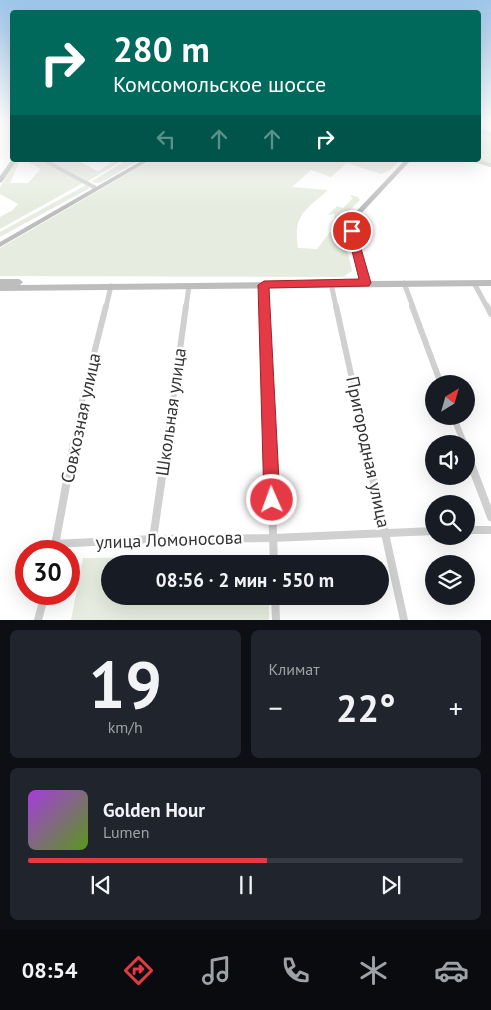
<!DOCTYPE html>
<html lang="ru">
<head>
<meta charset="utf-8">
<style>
  :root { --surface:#171b24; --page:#20242c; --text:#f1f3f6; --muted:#9ea1a6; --line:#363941; --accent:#e63946 }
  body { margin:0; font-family:"PT Sans",sans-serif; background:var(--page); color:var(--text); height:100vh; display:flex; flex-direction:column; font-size:19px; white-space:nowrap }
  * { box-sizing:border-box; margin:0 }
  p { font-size:16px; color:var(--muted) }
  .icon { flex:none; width:28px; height:28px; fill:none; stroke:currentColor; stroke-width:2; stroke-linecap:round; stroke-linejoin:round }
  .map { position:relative; height:620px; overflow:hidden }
  .sheet { display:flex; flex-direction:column; gap:10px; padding:10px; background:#0d0f14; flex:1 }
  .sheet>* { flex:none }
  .guide { position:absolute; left:10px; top:10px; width:471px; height:152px; border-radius:5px; box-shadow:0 5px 20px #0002; background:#00695c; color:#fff; overflow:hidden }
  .needle { width:32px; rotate:37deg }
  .controls { position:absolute; left:425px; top:375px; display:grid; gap:10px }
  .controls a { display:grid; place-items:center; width:50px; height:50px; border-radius:50%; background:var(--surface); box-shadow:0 5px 20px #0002; font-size:25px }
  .speed { position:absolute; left:15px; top:540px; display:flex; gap:10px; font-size:25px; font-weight:700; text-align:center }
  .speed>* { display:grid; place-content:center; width:65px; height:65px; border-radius:50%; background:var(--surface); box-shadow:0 5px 20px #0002; line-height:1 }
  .speed .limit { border:8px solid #d22; background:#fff; color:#111 }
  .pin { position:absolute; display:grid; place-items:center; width:42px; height:42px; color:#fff; margin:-21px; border:2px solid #fff; border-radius:50%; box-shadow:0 1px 5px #0007 }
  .me { position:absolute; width:55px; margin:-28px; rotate:358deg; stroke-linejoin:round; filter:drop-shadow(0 0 4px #0008) }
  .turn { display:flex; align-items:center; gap:18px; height:105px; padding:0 20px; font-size:22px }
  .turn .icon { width:65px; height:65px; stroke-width:2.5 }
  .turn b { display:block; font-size:35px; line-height:42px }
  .lanes { display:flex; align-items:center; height:48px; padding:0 20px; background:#0003; justify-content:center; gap:25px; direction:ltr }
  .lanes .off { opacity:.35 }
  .big { font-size:38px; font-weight:700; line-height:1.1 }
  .sheet .card { flex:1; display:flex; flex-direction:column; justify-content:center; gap:8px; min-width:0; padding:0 18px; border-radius:8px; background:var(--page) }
  .sheet .dial { align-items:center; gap:0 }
  .dial b { font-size:65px; line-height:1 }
  .song { display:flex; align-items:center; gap:15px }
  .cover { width:60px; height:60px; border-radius:8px; background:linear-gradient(135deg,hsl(280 70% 55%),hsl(90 70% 35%)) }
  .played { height:5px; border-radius:2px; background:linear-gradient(90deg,var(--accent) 55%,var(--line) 55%) }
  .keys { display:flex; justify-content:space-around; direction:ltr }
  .heat { display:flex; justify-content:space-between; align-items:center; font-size:28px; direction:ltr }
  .sheet .tiles { flex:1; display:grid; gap:10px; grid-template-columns:1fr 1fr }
  .card:last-child { grid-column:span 2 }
  .trip { position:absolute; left:101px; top:555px; width:288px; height:50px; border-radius:25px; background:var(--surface); box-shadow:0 5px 20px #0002; font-weight:700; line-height:50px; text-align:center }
  .tab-bar { display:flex; height:80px; justify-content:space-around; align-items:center; background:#090b0e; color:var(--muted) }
  .tab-bar .icon { width:35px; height:35px }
  .tab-bar .current { color:var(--accent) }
  .tab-bar b { font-size:22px; color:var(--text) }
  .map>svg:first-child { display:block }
  .green { fill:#e6ecdf }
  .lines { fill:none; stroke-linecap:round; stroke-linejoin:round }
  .street-far3 { stroke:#d0d0d0; stroke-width:4 }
  .street-far2 { stroke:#d0d0d0; stroke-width:5 }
  .street-far1 { stroke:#d0d0d0; stroke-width:6 }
  .street { stroke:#d0d0d0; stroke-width:8 }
  .secondary { fill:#bdbdbd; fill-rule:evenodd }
  .route { fill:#e63946; stroke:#96252e }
  .labels { text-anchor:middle; stroke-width:5; stroke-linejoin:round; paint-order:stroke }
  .near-street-label { font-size:18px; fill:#333; stroke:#fff }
</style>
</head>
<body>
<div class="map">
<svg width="491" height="620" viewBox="0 0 491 620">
  <rect width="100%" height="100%" fill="#fff"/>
  <g class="green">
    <polygon points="479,133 491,136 491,164 479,160"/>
    <polygon points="16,160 19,160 19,163 10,183 28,183 41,169 25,160 41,160 83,183 0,229 0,217 13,210 18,204 0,194 0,187"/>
    <polygon points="48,160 76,160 98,171 111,163 106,160 123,160 88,181"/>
    <polygon points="127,160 139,160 100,183 91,182"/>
    <path d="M151 160H400L389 171 381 174 347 163 331 177 311 170 292 187 328 190C305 211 293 214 298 248L317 249 330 232H343L352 271 343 277 0 276V248Z"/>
    <polygon points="86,185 89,187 88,189 0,237 0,232"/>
    <polygon points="351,195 358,197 360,200 340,220 334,218 335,214 328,215 337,206 343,208 353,198 350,197"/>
    <polygon points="267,556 268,564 110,564 110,596 269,596 269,620 71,620 83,558"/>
  </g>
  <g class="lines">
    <g class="street-far3">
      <polyline points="479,131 491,134"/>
      <polyline points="44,160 94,187"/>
      <polyline points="474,160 491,165"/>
    </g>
    <g class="street-far2">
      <polyline points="331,283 336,307"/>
      <polyline points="404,283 413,307"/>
      <polyline points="474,283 487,307"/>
      <polyline points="264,285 265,307"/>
      <polyline points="106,307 111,286"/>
      <polyline points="186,307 189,286"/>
    </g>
    <g class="street-far1">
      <polyline points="265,306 270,443"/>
      <polyline points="336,306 366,443"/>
      <polyline points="412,306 441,384"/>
      <polyline points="487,306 491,314"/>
      <polyline points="453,416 464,443"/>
      <polyline points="74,443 83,397 106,306"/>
      <polyline points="167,443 186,306"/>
    </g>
    <g class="street">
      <polyline points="270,442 274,564"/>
      <polyline points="365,442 404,620"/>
      <polyline points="463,442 464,444"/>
      <polyline points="466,451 491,517"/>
      <polyline points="466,530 491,530"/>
      <polyline points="153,539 167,442"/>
      <polyline points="54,544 153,539 273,538 434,531"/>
      <polyline points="54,551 74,442"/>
      <polyline points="275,596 276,620"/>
      <polyline points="38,620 45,594"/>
    </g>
    <g class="secondary">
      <polygon points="12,159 17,160 2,182 0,183 0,176"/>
      <polygon points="143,160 150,160 0,247 0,242"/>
      <polygon points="405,160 411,160 356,219 356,231 370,281 491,280 491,286 0,291 0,279 19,279 23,282 20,285 361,281 348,231 349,219"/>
    </g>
  </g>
  <linearGradient id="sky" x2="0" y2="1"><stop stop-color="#9ec6ea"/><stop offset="0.59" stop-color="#fff"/><stop offset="1" stop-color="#fff" stop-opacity="0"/></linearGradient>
  <rect width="491" height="208" fill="url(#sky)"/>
  <polygon class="route" points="352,228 356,231 371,283 369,286 269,288 280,500 277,506 272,508 266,506 264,500 258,285 264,281 359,279 347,231"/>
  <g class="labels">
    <g class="near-street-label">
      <text transform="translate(171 412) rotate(-82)" y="6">Школьная улица</text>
      <text transform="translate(81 418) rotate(-78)" y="6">Совхозная улица</text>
      <text transform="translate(368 452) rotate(78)" y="6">Пригородная улица</text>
      <text transform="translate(169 540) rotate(-2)" y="6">улица Ломоносова</text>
    </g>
  </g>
</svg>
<div class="controls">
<a><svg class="needle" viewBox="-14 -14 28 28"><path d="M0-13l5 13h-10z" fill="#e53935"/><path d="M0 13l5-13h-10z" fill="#9ea1a6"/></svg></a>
<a><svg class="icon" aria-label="sound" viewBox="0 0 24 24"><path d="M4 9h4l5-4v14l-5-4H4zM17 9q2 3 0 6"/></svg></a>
<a><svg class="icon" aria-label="search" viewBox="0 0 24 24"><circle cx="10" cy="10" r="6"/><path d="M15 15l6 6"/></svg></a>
<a><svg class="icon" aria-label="layers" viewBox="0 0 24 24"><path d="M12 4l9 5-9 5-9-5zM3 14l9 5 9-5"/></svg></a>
</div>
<div class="speed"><div class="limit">30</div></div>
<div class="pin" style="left:352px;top:231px;background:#d93025"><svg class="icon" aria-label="arrive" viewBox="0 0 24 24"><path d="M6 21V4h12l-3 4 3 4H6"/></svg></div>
<svg class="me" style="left:272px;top:500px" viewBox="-20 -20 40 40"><circle r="17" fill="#e63946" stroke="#fff" stroke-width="3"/><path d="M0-11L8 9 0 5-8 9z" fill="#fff"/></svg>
<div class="trip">08:56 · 2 мин · 550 m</div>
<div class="guide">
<div class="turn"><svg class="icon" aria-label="right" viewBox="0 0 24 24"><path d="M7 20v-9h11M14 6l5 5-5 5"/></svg><div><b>280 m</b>Комсомольское шоссе</div></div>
<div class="lanes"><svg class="icon off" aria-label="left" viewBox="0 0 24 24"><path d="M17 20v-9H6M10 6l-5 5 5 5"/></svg><svg class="icon off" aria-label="ahead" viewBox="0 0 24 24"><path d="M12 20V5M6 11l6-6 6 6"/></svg><svg class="icon off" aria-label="ahead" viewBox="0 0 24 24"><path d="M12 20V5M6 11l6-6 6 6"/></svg><svg class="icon" aria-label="right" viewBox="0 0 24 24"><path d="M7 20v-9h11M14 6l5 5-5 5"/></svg></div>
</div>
</div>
<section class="sheet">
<div class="tiles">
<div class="card dial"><b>19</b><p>km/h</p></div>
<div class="card"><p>Климат</p>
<div class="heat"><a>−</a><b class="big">22°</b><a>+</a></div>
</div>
<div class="card">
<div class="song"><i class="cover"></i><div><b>Golden Hour</b><p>Lumen</p></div></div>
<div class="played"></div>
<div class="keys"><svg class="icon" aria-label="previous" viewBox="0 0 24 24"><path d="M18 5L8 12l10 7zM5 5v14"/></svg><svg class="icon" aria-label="pause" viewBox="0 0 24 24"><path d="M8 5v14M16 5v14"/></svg><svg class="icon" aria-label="next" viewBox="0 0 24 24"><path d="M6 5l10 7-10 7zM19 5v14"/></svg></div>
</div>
</div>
</section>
<nav class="tab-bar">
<b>08:54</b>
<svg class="icon current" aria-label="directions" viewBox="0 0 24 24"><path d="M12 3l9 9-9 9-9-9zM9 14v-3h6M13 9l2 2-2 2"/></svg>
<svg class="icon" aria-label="music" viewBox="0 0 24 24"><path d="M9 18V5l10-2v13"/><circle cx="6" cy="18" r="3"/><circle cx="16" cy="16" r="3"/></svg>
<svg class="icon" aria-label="phone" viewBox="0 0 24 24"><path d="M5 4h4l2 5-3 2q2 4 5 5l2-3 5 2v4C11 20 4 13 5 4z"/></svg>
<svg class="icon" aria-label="climate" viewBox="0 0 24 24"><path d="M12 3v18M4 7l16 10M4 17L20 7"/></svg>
<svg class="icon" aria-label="car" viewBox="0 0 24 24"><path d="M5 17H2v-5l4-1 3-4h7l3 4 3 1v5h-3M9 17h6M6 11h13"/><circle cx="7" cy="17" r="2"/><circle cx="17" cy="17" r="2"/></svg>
</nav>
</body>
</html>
